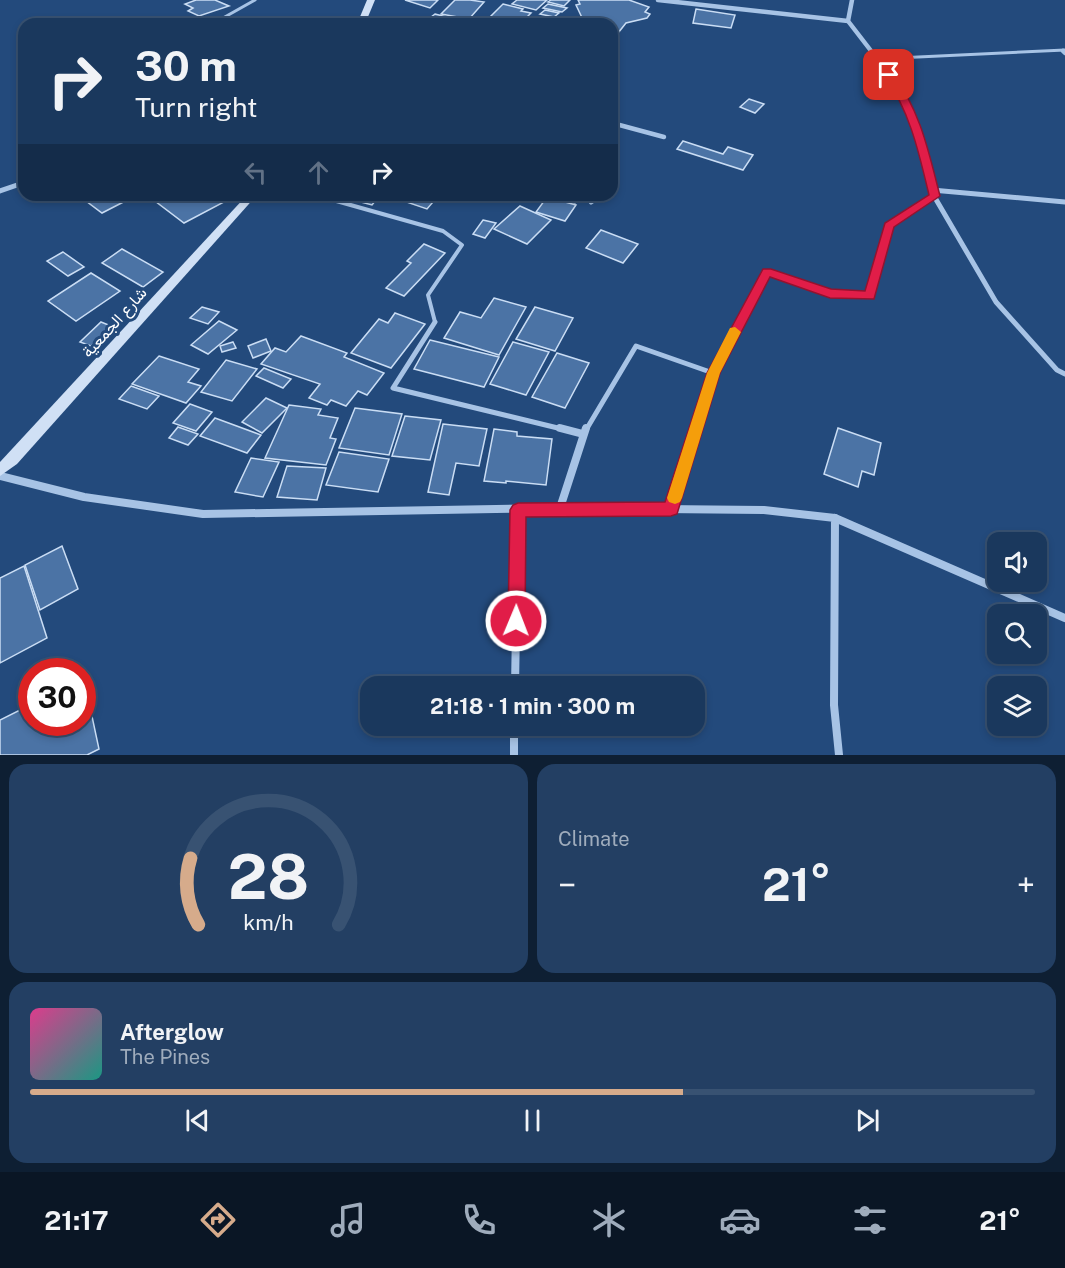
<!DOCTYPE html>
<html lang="en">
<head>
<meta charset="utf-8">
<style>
  :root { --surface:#1a385d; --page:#233f63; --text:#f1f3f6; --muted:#9facbc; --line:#385272; --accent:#d6ab8b }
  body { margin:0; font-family:"Public Sans",Vazirmatn,sans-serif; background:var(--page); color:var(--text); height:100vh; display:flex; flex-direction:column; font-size:22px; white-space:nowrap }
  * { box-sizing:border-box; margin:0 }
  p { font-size:20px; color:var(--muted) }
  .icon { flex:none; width:33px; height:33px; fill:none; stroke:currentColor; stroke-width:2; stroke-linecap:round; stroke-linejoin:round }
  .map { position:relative; height:755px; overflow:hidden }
  .details { display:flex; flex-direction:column; gap:9px; padding:9px; background:#0e1f33; flex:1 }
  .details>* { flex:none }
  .top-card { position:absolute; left:18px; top:18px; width:600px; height:183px; border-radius:18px; box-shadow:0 3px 9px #0003,0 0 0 2px var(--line); background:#1a385d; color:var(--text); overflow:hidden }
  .tools { position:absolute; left:987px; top:532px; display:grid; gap:12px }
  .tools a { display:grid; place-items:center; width:60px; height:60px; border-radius:12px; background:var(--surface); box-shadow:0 3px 9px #0003,0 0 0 2px var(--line); font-size:30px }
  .speed { position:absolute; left:18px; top:658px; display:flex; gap:12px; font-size:30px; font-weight:700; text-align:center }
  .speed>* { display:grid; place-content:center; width:78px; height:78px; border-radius:50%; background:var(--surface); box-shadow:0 3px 9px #0003,0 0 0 2px var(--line); line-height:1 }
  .speed .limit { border:9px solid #d22; background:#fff; color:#111 }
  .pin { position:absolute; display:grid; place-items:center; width:51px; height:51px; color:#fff; margin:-26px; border-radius:12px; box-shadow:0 3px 9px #0006 }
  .me { position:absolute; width:66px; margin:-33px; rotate:1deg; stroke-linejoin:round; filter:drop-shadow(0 0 4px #0008) }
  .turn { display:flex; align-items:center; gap:21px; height:126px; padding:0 18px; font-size:27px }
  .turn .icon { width:78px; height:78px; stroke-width:2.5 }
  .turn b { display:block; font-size:42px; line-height:51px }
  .lanes { display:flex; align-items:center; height:57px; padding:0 18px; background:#0003; justify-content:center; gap:30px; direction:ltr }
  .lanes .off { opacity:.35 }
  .big { font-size:45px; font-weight:700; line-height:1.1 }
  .details .widget { flex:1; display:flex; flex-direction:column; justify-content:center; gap:9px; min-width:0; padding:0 21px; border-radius:18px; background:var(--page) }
  .details .dial { align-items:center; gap:0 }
  .dial svg { height:156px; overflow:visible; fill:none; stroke:var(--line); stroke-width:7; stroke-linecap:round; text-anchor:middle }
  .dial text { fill:var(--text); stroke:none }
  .song { display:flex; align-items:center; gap:18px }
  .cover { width:72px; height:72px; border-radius:9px; background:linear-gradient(135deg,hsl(330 70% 55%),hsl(170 70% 35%)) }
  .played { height:6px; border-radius:3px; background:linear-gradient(90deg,var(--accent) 65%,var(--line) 65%) }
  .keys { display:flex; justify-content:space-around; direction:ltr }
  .heat { display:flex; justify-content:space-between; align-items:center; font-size:33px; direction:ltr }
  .details .tiles { flex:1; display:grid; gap:9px; grid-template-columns:1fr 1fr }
  .widget:last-child { grid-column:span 2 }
  .trip { position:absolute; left:360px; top:676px; width:345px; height:60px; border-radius:18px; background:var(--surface); box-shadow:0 3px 9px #0003,0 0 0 2px var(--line); font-weight:700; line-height:60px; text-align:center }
  .dock { display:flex; height:96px; justify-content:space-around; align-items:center; background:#0a1625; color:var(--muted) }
  .dock .icon { width:42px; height:42px }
  .dock .selected { color:var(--accent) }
  .dock b { font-size:27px; color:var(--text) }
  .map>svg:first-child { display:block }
  .building { fill:#4b73a5; stroke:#caddf4; stroke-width:1.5 }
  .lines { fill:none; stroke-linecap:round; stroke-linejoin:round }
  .lane-far1 { stroke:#a7c3e5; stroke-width:3 }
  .lane { stroke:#a7c3e5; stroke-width:4 }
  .street-far2 { stroke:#a7c3e5; stroke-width:4.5 }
  .street-far1 { stroke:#a7c3e5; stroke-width:5 }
  .street { stroke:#a7c3e5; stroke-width:8 }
  .secondary { fill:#d0e0f5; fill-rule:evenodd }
  .route { fill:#e11d48; stroke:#92132f; stroke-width:1.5 }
  .slow { fill:#f59e0b }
  .labels { text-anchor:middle; stroke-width:6; stroke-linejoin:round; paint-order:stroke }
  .street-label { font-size:16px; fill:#fff; stroke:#234a7c }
</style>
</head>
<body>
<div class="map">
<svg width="1065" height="755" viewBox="0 0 1065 755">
  <rect width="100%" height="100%" fill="#234a7c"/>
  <g class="building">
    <polygon points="196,0 215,0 229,6 199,16 188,11 193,8 185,4"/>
    <polygon points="405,0 438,0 430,8"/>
    <polygon points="455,0 470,0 484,2 469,19 441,14"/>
    <polygon points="517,0 547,0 536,10 512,4"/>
    <polygon points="551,0 570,0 564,6 548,2"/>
    <polygon points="578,0 629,0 649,7 645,12 650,14 647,18 626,23 618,33 612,31 612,24 585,24 576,5 580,4"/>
    <polygon points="503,4 523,9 521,11 531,13 520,24 487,20"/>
    <polygon points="548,4 567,8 562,12 543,8"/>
    <polygon points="696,9 735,15 731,28 693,23"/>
    <polygon points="545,10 559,13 554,17 540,14"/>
    <polygon points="435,14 462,21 458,24 422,24"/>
    <polygon points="749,99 764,104 755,113 740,107"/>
    <polygon points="683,141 723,154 728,147 753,155 743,170 677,149"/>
    <polygon points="78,195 137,195 102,213"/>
    <polygon points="147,195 214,195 224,202 184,223"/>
    <polygon points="334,195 380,195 372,205"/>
    <polygon points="386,195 439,195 427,209"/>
    <polygon points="544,195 580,195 575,203"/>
    <polygon points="547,197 576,205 565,221 536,212"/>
    <polygon points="520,206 551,220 527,244 494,229"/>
    <polygon points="483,220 496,223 485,238 473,234"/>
    <polygon points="601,230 638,244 623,263 586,248"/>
    <polygon points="424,244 445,253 404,296 386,288 411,263 407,261"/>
    <polygon points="122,249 163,272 143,287 102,263"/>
    <polygon points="63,252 84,267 68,276 47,261"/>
    <polygon points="91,273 120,291 76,321 48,301"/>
    <polygon points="494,298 526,307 499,355 444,338 460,312 481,318"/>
    <polygon points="202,307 219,312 208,324 190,318"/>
    <polygon points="535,307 573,318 555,351 516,339"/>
    <polygon points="395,313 425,324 391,368 351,353 379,319 388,323"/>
    <polygon points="219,321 237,330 208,354 191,345"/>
    <polygon points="101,322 111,326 91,346 80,342"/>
    <polygon points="301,336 347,353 344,357 384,373 367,395 358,391 346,406 331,400 327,405 309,398 320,384 261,364 275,348 286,352"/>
    <polygon points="266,339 271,351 253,358 248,346"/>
    <polygon points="430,340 499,357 484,387 414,369"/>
    <polygon points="233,342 236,348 222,352 220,346"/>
    <polygon points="513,342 549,352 526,395 490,384"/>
    <polygon points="557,353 589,363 565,408 532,397"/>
    <polygon points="159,356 199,369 188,382 201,386 186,403 132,384"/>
    <polygon points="226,360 257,369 232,401 201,392"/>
    <polygon points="264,368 291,379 283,388 256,376"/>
    <polygon points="131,386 159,396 147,409 119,399"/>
    <polygon points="266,398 287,408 262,433 242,422"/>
    <polygon points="190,404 212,412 196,431 173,423"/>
    <polygon points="289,405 321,409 318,415 338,418 330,438 336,439 326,465 265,458"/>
    <polygon points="355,408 402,414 389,455 339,448"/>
    <polygon points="405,416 441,420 430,460 392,456"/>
    <polygon points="215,418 261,435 247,453 200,436"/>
    <polygon points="443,424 487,429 479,466 456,463 449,495 428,492"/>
    <polygon points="178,427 198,434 188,445 169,438"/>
    <polygon points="838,428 881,443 874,475 862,471 858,487 824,474"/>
    <polygon points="494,429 517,432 517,436 552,439 546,485 506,481 506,483 484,481"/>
    <polygon points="339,452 389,459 378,492 326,485"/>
    <polygon points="251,458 279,462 263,497 235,492"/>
    <polygon points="287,466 326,468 317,500 277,497"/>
    <polygon points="62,546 78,589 40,610 25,565"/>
    <polygon points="24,566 47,638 0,663 0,578"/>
    <polygon points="84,679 99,749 87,755 0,755 0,720 32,704 32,723 82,723 82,680"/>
  </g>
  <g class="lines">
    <g class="lane-far1">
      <polyline points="223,18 255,0"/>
      <polyline points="876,59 1065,50"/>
    </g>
    <polyline class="lane" points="315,195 443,231 462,245 428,295 435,322"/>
    <g class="street-far2">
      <polyline points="658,0 848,21"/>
      <polyline points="852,0 848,21 902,91 921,139 931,185"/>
      <polyline points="1063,51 1065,53"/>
      <polyline points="612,123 664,137"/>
      <polyline points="612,181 616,182 612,185"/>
      <polyline points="18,185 24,183"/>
    </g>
    <g class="street-far1">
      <polyline points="931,183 934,196 996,302 1057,370 1065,374"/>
      <polyline points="612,185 614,183"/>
      <polyline points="932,190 1065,202"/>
      <polyline points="0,191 23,183"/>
      <polyline points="591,202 600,195"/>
      <polyline points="435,322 393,388 566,430"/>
      <polyline points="586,430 636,346 713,373"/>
      <polyline points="695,430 713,373 767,272 830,293 870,296 889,226 934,196"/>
    </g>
    <g class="street">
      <polyline points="560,428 583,434"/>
      <polyline points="0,476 84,497 203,514 560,508 764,510 835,518 834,705 839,755"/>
      <polyline points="560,508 586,428"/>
      <polyline points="671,509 696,428"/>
      <polyline points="835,518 1065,618"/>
      <polyline points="515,687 518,510"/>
      <polyline points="514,726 514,755"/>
    </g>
    <g class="secondary">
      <polygon points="367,0 375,0 365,24 357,24"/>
      <polygon points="247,195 257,195 17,464 0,476 0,462"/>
    </g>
  </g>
  <path class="route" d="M885 73H892C920 109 929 153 940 196L894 227 874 299 830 298 770 277 720 373 677 514 671 516 526 517 525 621 522 627 516 629 510 627 508 621 510 510 513 505 518 503 665 502 707 373 763 269H771L831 289 865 291 885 223 929 195C919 153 910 111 884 75Z"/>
  <polygon class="slow" points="735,327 741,332 720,373 682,498 680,502 675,504 669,502 667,498 707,373 730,328"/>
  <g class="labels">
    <g class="street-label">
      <text transform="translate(114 322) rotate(-48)" y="6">شارع الجمعية</text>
    </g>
  </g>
</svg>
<div class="tools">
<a><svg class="icon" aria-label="sound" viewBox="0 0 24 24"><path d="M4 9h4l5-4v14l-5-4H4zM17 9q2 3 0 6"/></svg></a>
<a><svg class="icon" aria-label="search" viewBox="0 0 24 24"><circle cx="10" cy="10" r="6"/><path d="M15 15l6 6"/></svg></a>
<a><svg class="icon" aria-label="layers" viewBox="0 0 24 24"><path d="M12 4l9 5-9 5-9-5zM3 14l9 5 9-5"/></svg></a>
</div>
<div class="speed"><div class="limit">30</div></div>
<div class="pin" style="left:889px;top:75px;background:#d93025"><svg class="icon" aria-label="arrive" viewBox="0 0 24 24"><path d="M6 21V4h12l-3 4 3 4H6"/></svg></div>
<svg class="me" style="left:516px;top:621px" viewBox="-20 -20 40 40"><circle r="17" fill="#e11d48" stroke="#fff" stroke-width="3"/><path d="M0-11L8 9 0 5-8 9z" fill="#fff"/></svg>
<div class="trip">21:18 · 1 min · 300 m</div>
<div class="top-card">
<div class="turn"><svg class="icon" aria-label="right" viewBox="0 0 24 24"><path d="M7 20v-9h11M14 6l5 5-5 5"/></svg><div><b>30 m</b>Turn right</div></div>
<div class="lanes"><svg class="icon off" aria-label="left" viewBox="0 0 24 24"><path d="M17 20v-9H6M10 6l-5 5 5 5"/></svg><svg class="icon off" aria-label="ahead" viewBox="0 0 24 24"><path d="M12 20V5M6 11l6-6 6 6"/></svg><svg class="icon" aria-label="right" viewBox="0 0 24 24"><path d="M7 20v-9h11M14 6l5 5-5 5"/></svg></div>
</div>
</div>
<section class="details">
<div class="tiles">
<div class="widget dial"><svg viewBox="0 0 100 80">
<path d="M14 69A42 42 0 1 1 86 69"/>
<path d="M14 69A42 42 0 0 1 10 35" stroke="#d6ab8b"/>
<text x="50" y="56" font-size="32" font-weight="700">28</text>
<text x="50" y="72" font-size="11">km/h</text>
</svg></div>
<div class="widget"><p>Climate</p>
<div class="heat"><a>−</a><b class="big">21°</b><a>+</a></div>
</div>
<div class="widget">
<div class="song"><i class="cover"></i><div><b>Afterglow</b><p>The Pines</p></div></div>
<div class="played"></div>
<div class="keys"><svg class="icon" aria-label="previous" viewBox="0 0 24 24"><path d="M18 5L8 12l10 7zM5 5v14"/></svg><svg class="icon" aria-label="pause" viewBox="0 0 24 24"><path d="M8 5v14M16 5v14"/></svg><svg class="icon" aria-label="next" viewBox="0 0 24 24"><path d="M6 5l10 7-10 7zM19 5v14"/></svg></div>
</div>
</div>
</section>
<nav class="dock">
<b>21:17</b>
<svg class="icon selected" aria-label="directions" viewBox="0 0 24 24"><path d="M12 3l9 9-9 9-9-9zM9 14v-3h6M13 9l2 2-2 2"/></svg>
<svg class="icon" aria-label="music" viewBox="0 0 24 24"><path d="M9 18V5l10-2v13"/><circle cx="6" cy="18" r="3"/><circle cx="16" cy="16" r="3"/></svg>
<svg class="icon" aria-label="phone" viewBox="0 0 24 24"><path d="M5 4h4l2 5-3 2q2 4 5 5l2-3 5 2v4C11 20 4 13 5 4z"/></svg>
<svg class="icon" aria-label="climate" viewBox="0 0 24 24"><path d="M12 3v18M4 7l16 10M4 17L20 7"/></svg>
<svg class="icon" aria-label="car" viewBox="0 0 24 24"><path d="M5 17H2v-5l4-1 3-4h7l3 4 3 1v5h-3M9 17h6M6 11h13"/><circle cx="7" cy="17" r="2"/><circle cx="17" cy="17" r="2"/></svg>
<svg class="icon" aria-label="filters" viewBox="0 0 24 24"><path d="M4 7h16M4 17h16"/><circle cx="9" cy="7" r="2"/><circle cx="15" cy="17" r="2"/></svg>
<b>21°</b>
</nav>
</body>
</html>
